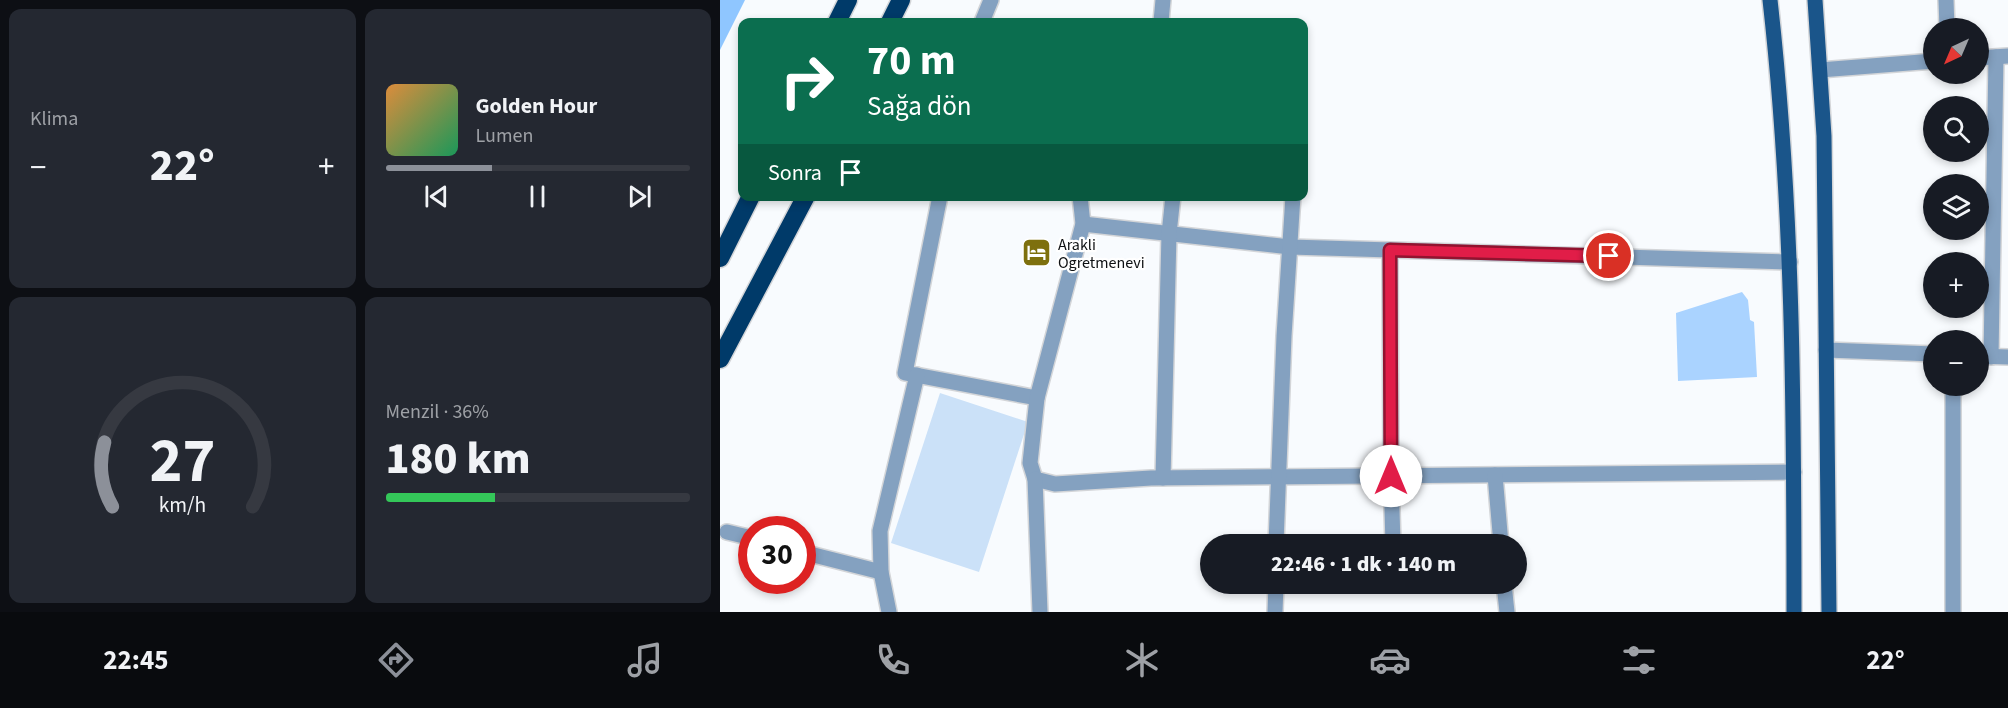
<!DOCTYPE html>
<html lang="tr">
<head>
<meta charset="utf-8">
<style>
  :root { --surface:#171b24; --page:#242831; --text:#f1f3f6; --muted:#9ea1a6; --line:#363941; --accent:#8c9099 }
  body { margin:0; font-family:"Source Sans 3",sans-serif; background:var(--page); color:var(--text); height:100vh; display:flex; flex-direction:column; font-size:22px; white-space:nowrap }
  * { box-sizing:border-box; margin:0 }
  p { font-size:20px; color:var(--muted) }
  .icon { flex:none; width:33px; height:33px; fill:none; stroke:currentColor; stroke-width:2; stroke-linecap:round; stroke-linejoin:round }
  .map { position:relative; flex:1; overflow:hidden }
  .drawer { display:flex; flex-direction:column; gap:9px; padding:9px; background:#0d0f14; width:720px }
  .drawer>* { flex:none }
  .hud { position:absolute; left:18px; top:18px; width:570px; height:183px; border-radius:12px; box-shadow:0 3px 9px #0003; background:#0b6e4f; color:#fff; overflow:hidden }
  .needle { width:39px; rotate:224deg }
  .fabs { position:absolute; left:1203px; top:18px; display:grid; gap:12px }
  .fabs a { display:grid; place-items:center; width:66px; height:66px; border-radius:50%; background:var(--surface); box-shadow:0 3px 9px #0003; font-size:30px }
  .speed { position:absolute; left:18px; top:516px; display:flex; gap:12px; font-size:30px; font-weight:700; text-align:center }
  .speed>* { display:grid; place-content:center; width:78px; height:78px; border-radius:50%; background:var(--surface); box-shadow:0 3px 9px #0003; line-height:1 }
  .speed .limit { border:9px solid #d22; background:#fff; color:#111 }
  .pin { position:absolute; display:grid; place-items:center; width:51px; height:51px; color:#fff; margin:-26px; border:3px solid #fff; border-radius:50%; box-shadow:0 2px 6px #0007 }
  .me { position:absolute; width:66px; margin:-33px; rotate:0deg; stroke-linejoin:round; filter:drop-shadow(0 0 4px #0008) }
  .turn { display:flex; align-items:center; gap:21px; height:126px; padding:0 30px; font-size:27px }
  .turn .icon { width:78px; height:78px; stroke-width:2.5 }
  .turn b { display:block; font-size:42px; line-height:51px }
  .then { display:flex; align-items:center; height:57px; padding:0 30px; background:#0003; gap:12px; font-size:22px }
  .big { font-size:45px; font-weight:800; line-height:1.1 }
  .drawer .tile { flex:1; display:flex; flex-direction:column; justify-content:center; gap:9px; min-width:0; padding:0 21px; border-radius:12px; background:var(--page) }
  .drawer .dial { align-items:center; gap:0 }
  .dial svg { height:156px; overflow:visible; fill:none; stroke:var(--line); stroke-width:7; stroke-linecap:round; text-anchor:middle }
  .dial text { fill:var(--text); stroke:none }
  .song { display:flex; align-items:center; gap:18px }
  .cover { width:72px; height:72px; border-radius:9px; background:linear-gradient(135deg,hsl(30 70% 55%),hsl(150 70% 35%)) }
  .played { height:6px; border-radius:3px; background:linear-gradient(90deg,var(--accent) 35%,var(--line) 35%) }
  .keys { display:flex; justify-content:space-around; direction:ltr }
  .heat { display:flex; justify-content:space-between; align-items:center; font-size:33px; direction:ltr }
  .charge { height:9px; border-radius:4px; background:linear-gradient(90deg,#34c759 36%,var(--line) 0) }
  .drawer .tiles { flex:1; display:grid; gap:9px; grid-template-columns:repeat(2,1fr) }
  .trip { position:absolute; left:480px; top:534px; width:327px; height:60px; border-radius:30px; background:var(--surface); box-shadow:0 3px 9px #0003; font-weight:800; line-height:60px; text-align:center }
  .tabs { display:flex; height:96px; justify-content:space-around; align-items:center; background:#090b0e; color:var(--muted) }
  .tabs .icon { width:42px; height:42px }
  .tabs .on { color:var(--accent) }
  .tabs b { font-size:27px; color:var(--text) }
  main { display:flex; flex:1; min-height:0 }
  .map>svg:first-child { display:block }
  .green { fill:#cbe1f8 }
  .water { fill:#8fc6ff }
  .building { fill:#aad3ff }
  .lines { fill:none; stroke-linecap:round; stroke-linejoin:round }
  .minor-casing { stroke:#d3d5d8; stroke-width:18 }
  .major-casing { stroke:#d3d5d8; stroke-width:18 }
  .highway-casing { stroke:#d3d5d8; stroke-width:21 }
  .minor { stroke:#84a1c0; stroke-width:15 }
  .major { stroke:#1a558a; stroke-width:15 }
  .highway { stroke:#003a69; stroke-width:18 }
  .route-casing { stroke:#92132f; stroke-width:15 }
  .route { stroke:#e11d48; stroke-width:10 }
  .labels { text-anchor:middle; stroke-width:4.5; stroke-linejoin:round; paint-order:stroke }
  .poi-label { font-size:16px; fill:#0e1012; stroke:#fff; text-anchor:start }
</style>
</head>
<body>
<main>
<section class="drawer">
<div class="tiles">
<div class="tile"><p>Klima</p>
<div class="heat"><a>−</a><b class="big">22°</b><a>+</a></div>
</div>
<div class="tile">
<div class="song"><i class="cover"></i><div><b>Golden Hour</b><p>Lumen</p></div></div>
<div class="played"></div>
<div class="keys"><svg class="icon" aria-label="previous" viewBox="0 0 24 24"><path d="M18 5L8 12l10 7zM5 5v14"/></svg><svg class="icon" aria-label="pause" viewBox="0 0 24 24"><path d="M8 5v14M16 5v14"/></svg><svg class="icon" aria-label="next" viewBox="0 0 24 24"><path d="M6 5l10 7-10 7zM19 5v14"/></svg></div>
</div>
<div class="tile dial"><svg viewBox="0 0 100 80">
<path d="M14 69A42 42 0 1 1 86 69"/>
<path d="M14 69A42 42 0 0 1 10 36" stroke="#8c9099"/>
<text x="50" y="56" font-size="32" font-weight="700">27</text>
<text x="50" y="72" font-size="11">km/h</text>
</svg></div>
<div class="tile"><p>Menzil · 36%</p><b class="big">180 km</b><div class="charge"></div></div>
</div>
</section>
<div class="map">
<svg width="1288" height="612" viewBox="0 0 1288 612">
  <rect width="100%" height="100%" fill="#f8fbfe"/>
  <polygon class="green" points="220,393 308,422 259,572 171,543"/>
  <polygon class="water" points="0,0 25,0 0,50"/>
  <polygon class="building" points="1022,292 1028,300 1030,320 1034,322 1037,377 958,381 956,313"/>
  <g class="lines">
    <defs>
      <g id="minor">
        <polyline points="1226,0 1227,28"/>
        <polyline points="262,22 271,0"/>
        <polyline points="441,22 443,0"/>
        <polyline points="1258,58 1288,56"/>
        <polyline points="1100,70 1214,61"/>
        <polyline points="220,196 185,373 317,398"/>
        <polyline points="360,196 363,224 317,398 310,463 315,479 335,484 431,478 1074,472"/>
        <polyline points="363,224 570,247 1070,262"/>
        <polyline points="670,250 671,476 673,544"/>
        <polyline points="1106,350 1214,354"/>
        <polyline points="1258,356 1288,357"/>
        <polyline points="1271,357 1276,57"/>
        <polyline points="1233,386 1233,612"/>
        <polyline points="775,475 781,544"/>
        <polyline points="443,478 449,234 453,196"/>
        <polyline points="315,479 320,612"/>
        <polyline points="7,532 32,538"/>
        <polyline points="556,544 564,336 573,196"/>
        <polyline points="82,552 161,572"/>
        <polyline points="784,584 787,612"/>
        <polyline points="169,612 161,572 160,531 197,375"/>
        <polyline points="555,612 556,584"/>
      </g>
      <g id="major">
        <path d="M1050 0C1073 203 1074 408 1074 612"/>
        <polyline points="1095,0 1104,136 1109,612"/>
      </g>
      <g id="highway">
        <polyline points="117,22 128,0"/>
        <polyline points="170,22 181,0"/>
        <polyline points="0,258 31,196"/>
        <polyline points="0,359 86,196"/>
      </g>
    </defs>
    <use href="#minor" class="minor-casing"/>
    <use href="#major" class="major-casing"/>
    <use href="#highway" class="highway-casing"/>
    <use href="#minor" class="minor"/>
    <use href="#major" class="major"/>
    <use href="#highway" class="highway"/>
  </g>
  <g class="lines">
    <defs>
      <polyline id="route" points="671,476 670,250 889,256"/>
    </defs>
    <use href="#route" class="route-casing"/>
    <use href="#route" class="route"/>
  </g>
  <defs>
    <symbol id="hotel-square" viewBox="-11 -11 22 22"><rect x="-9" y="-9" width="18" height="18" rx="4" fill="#7e700e" stroke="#fff"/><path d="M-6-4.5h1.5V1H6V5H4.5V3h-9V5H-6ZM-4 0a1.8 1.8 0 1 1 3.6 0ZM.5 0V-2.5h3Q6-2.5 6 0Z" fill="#fff"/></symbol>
  </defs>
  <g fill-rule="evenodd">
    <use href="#hotel-square" x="300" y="236" width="33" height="33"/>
  </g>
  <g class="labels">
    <g class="poi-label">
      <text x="338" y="250">Arakli<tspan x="338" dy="18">Ogretmenevi</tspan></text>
    </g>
  </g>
</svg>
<div class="fabs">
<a><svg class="needle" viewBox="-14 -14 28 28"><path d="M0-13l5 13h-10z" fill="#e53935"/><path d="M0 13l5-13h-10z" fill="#9ea1a6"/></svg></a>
<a><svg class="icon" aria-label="search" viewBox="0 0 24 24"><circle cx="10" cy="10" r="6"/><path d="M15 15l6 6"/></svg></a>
<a><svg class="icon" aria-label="layers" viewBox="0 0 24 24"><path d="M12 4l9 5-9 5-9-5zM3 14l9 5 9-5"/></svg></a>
<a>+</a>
<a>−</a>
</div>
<div class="speed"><div class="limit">30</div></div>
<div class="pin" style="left:889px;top:256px;background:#d93025"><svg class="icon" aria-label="arrive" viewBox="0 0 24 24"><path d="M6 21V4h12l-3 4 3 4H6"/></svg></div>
<svg class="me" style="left:671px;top:476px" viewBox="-20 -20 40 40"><circle r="19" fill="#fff"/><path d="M0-13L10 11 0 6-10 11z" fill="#e11d48"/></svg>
<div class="trip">22:46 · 1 dk · 140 m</div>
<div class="hud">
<div class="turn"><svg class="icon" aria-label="right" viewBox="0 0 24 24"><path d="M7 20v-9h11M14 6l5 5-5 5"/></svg><div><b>70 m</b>Sağa dön</div></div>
<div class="then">Sonra<svg class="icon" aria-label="arrive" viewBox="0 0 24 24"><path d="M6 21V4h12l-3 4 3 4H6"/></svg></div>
</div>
</div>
</main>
<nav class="tabs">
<b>22:45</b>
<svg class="icon on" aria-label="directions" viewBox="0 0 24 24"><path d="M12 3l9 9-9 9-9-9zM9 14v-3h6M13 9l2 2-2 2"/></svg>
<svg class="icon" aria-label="music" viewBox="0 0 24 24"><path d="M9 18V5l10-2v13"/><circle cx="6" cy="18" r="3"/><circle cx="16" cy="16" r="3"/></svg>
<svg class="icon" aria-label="phone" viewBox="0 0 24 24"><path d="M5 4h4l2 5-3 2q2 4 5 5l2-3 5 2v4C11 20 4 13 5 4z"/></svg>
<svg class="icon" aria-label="climate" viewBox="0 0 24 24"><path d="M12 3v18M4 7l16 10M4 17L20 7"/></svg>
<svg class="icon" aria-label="car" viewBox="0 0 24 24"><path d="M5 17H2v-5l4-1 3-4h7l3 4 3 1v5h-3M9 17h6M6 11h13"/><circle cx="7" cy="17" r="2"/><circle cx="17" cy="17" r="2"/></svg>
<svg class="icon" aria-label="filters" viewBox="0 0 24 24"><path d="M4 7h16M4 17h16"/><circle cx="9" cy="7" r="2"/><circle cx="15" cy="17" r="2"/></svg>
<b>22°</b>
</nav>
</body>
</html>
